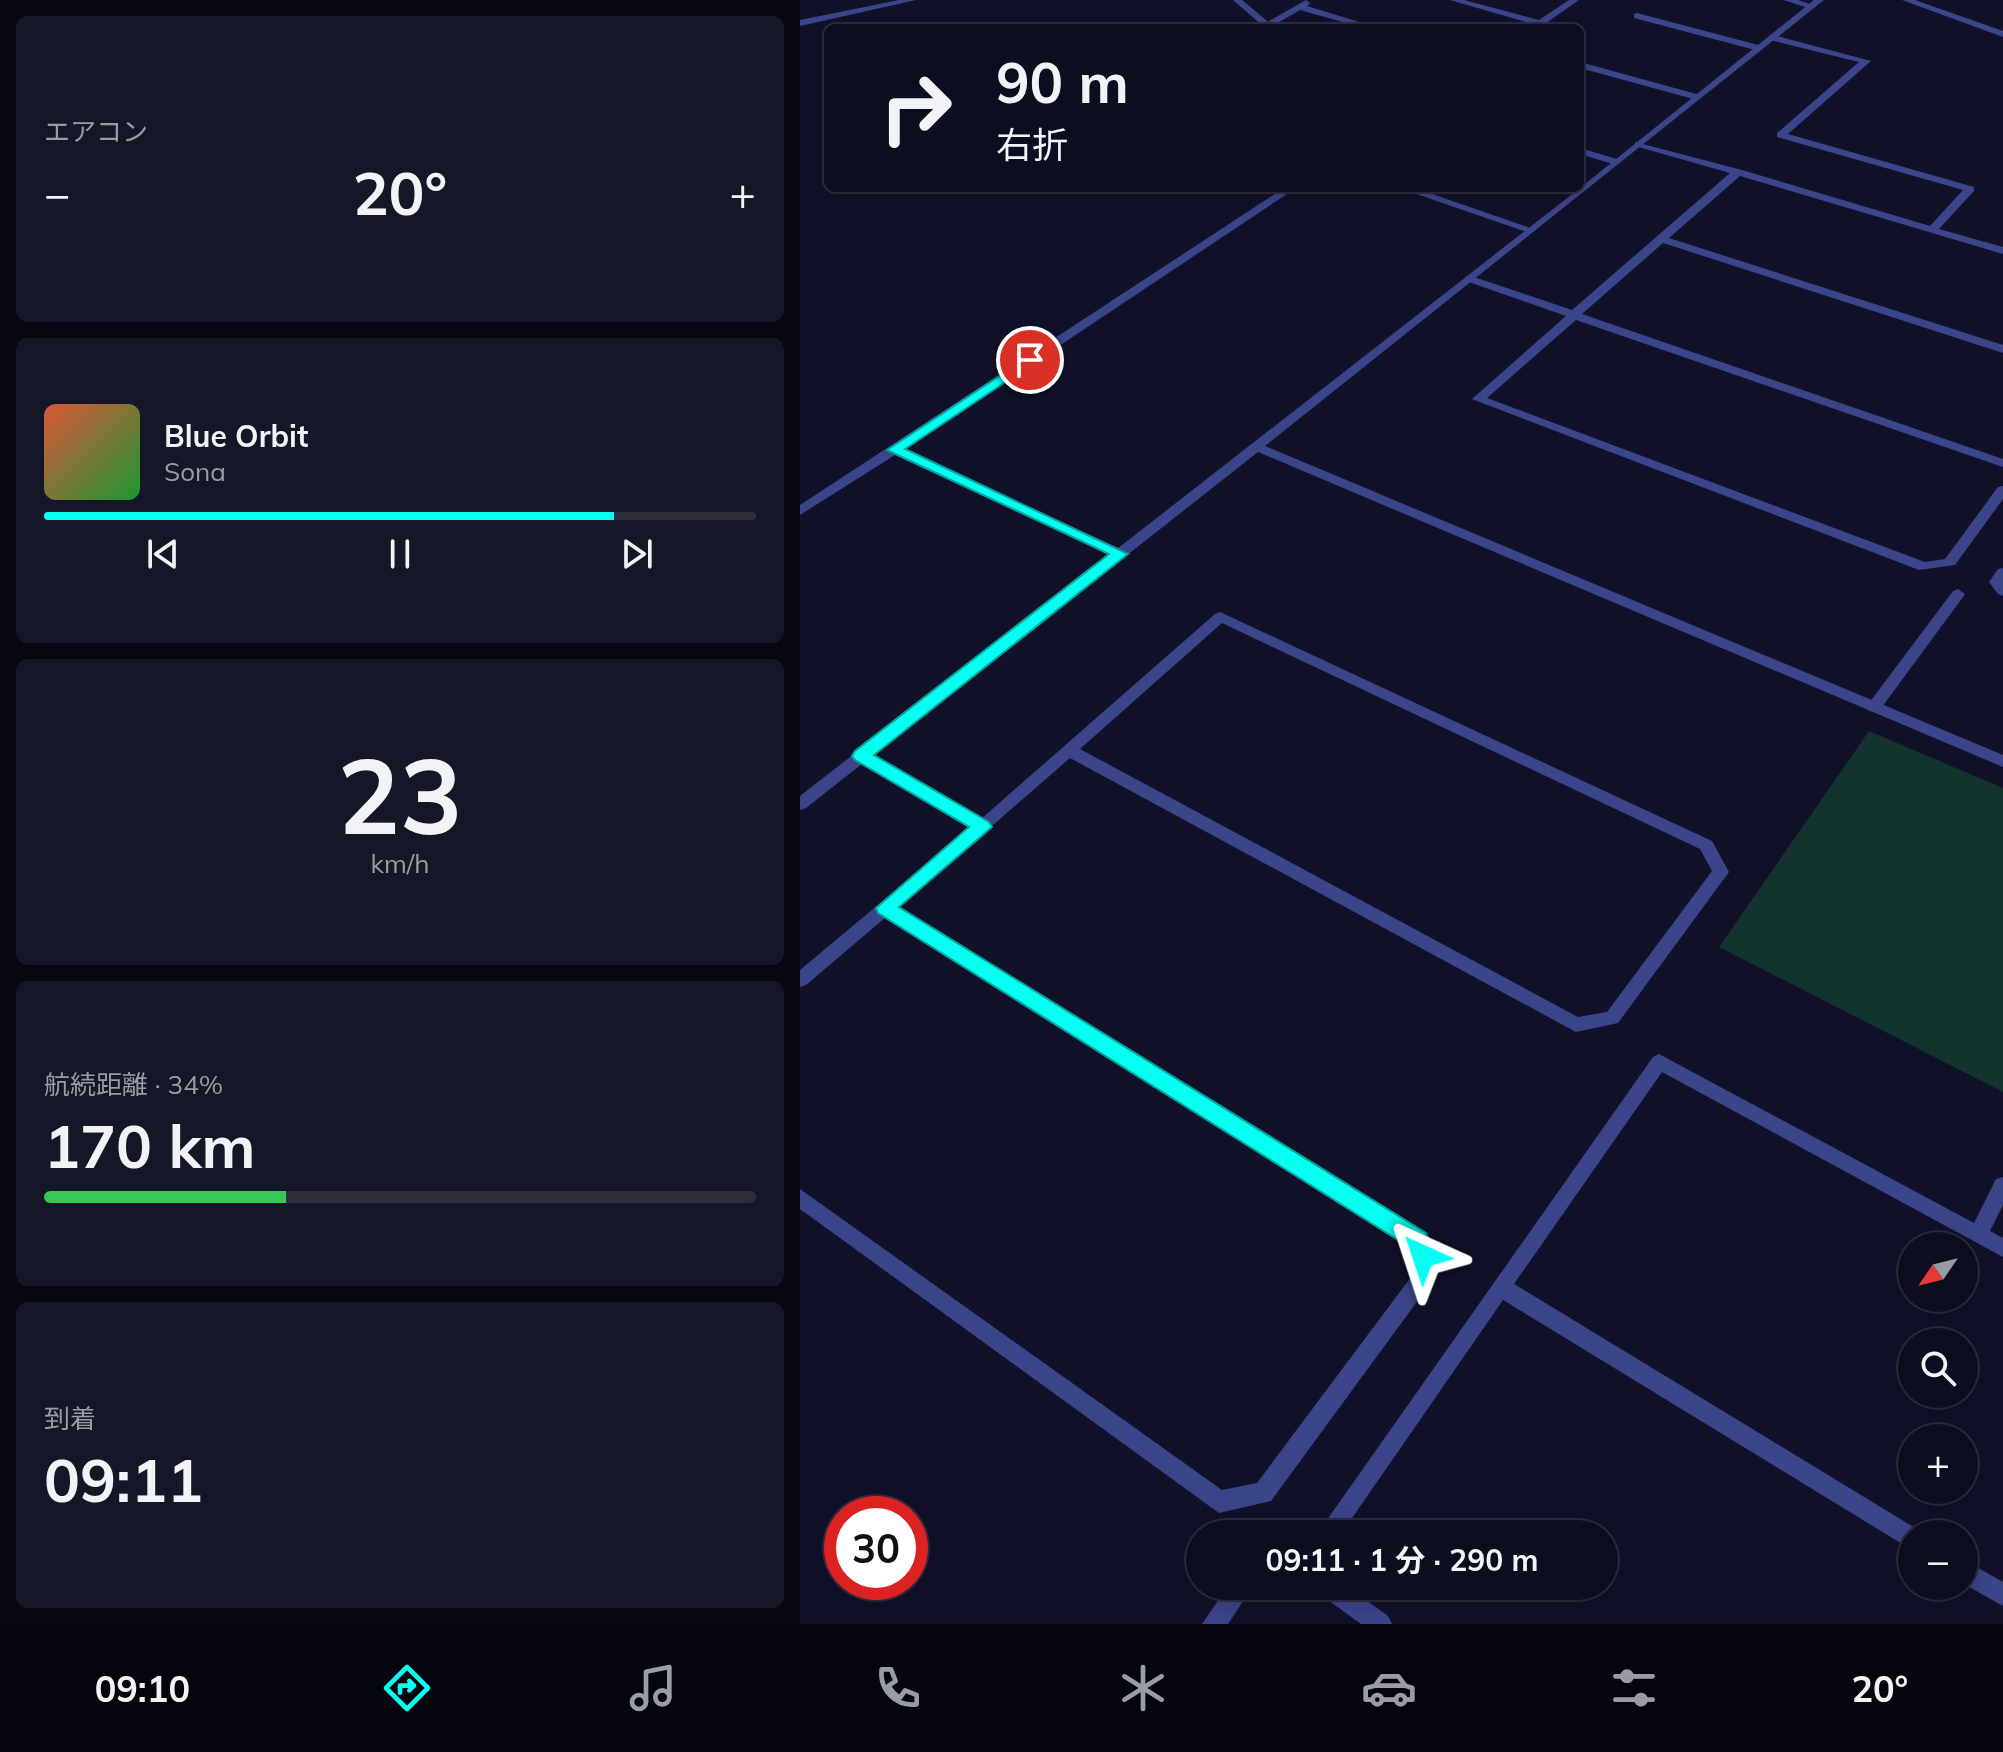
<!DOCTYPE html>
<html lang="ja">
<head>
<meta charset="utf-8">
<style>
  :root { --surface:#0d0d20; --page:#161629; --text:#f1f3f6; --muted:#9a9ca5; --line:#2d2d3e; --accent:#06fff1 }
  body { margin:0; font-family:Mulish,"Noto Sans JP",sans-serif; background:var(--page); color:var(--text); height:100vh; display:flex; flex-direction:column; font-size:30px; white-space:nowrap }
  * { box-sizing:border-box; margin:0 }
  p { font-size:26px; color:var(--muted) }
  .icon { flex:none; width:44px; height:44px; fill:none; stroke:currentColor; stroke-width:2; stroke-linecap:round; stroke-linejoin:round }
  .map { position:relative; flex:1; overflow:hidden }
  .drawer { display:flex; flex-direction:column; gap:16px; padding:16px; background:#070712; width:800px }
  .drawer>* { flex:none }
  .hud { position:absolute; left:24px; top:24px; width:760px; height:168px; border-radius:12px; box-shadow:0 4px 20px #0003,0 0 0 2px var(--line); background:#0d0d20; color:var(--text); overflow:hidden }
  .needle { width:52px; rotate:235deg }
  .buttons { position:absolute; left:1098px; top:1232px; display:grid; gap:16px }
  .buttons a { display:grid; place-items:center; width:80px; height:80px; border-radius:50%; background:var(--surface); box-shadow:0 4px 20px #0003,0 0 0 2px var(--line); font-size:40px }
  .speed { position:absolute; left:24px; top:1496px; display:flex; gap:16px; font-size:40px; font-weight:700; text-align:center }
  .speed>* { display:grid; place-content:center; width:104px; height:104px; border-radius:50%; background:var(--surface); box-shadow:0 4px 20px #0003,0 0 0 2px var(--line); line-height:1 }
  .speed .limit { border:12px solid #d22; background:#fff; color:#111 }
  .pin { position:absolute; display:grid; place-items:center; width:68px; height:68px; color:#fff; margin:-34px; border:4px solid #fff; border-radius:50%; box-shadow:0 2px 8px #0007 }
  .me { position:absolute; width:88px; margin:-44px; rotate:318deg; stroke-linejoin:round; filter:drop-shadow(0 0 6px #0008) }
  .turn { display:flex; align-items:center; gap:28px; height:168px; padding:0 40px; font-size:36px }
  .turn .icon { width:104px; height:104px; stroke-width:2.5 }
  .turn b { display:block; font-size:56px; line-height:68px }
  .big { font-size:60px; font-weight:700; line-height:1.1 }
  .drawer .widget { flex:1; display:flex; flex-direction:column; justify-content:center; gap:12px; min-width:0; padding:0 28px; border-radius:12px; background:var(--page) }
  .drawer .dial { align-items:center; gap:0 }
  .dial b { font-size:104px; line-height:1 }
  .song { display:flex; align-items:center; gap:24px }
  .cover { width:96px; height:96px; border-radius:12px; background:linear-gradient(135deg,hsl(10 70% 55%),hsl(130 70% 35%)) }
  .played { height:8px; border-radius:4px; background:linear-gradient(90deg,var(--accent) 80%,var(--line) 80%) }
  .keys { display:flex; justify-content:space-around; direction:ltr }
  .heat { display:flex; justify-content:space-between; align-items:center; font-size:44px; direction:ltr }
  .charge { height:12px; border-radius:6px; background:linear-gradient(90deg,#34c759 34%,var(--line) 0) }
  .trip { position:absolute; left:386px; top:1520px; width:432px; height:80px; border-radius:40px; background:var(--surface); box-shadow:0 4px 20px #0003,0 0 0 2px var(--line); font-weight:700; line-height:80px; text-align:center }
  .tab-bar { display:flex; height:128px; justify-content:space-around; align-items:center; background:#05050d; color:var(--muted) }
  .tab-bar .icon { width:56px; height:56px }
  .tab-bar .on { color:var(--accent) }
  .tab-bar b { font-size:36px; color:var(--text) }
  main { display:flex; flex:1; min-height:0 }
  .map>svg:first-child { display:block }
  .green { fill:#13342e }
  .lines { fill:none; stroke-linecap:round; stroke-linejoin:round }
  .service { fill:#3b4589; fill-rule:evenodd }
  .minor { fill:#3b4589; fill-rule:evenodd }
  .tertiary { fill:#3b4589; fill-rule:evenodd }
  .route { fill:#06fff1; stroke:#04a69d; stroke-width:2 }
</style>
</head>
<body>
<main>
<section class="drawer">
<div class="widget"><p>エアコン</p>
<div class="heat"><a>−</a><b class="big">20°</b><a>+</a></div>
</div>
<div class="widget">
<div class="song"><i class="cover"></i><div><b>Blue Orbit</b><p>Sona</p></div></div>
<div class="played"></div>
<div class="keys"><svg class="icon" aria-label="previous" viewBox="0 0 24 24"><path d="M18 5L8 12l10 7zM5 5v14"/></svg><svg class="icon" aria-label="pause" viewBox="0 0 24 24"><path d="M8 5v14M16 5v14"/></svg><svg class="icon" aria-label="next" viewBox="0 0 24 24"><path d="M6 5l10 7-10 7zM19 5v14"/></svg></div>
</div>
<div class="widget dial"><b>23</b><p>km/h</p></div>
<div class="widget"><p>航続距離 · 34%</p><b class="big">170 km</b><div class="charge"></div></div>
<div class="widget"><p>到着</p><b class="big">09:11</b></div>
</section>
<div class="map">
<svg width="1203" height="1624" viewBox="0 0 1203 1624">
  <rect width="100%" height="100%" fill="#11112a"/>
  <polygon class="green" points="1069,731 1203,788 1203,1092 919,947"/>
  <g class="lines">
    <polygon class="service" points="433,0 442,0 472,25 464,27"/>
    <g class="minor">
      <polygon points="506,0 510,3 507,6 579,28 564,28 500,10 469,28 457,28"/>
      <polygon points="650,0 664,0 739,20 769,0 779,0 739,28 728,28 733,24"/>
      <polygon points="983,0 998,0 1016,6 1012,9"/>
      <polygon points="837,13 962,46 964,48 959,51 834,18 834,14"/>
      <polygon points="973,35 1071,61 988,134 1174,187 1174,191 1139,229 1203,247 1203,254 940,176 869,238 1203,345 1203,353 863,243 782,314 1203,459 1203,467 776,320 687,398 1125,562 1145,559 1198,487 1203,486 1203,499 1155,565 1119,570 672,399 766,316 666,281 666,277 674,277 772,310 930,173 835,146 835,142 942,170 1130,226 1163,190 977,137 977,133 1059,62 970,40 970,36"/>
      <polygon points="780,62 900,95 902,97 897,100 780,68"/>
      <polygon points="780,148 820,160 821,162 816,165 780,154"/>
      <polygon points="484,188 496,188 103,450 325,551 327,554 325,557 315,557 95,455 0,515 0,505"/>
      <polygon points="599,188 615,188 736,230 727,232"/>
      <polygon points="1203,568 1203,596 1198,594 1189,582 1198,569"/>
      <polygon points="1158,589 1165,594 1163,597 1079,711 1069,711 1066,707 1153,591"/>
      <path d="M420 612 912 841 929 872 818 1023 776 1032 270 758 98 908 625 1234 638 1271 635 1277 471 1501 419 1513 0 1209V1189L422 1490 457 1483 617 1269 610 1246 86 917 6 985 0 987V970L170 828 56 760 53 756 56 752H66L181 819 415 614ZM422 623 900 849 912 871 807 1012 778 1017 280 749Z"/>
      <polygon points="859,1054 1174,1223 1196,1179 1203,1177 1203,1205 1190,1231 1203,1238 1203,1257 862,1072 714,1284 1120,1531 1121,1534 1112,1534 1112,1550 703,1300 541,1534 517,1534 853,1057"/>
      <polygon points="1164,1560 1203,1582 1203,1606 1164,1584"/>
      <polygon points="428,1586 453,1586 428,1624 402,1624"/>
      <polygon points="524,1586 547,1586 588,1616 592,1624 561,1624 528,1600"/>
    </g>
    <g class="tertiary">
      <polygon points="99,0 116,0 0,26 0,20"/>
      <polygon points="1014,0 1024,0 465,446 1203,755 1203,767 458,452 6,808 0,810 0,796 780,188"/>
      <polygon points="1102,0 1115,0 1203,31 1203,37"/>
    </g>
  </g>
  <polygon class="route" points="230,356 234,357 234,363 105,449 328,554 74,755 189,822 192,827 99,907 626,1233 634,1256 631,1263 623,1266 615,1263 609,1247 78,913 76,908 169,827 55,760 52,756 55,751 309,554 87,450"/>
</svg>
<div class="buttons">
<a><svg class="needle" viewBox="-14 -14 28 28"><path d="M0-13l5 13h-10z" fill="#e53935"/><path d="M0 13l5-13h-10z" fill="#9a9ca5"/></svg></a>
<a><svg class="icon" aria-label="search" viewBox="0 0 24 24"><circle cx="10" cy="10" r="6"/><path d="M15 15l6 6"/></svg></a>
<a>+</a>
<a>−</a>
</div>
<div class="speed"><div class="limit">30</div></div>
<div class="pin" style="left:230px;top:360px;background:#d93025"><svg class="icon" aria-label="arrive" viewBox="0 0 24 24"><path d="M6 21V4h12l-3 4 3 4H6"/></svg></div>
<svg class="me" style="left:623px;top:1256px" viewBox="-20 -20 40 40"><path d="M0-17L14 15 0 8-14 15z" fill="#06fff1" stroke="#fff" stroke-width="4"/></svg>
<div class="trip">09:11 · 1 分 · 290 m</div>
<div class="hud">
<div class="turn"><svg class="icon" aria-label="right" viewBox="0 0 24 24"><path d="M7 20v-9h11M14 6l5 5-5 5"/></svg><div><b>90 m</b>右折</div></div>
</div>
</div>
</main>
<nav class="tab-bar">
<b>09:10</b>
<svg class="icon on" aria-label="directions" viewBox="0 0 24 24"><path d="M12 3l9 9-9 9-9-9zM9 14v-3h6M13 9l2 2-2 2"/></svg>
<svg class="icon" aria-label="music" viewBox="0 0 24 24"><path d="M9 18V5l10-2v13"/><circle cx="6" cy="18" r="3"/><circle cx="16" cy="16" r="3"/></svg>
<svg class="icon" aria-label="phone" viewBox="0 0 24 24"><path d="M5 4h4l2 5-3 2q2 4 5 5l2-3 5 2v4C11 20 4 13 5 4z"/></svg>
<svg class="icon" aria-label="climate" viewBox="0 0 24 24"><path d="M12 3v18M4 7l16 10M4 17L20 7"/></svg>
<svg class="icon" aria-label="car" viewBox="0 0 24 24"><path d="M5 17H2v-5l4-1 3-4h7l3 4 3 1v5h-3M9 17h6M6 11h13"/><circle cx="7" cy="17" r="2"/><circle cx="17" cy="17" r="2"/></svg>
<svg class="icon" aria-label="filters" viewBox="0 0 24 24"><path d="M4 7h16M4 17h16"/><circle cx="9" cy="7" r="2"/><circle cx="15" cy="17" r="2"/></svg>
<b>20°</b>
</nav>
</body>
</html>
